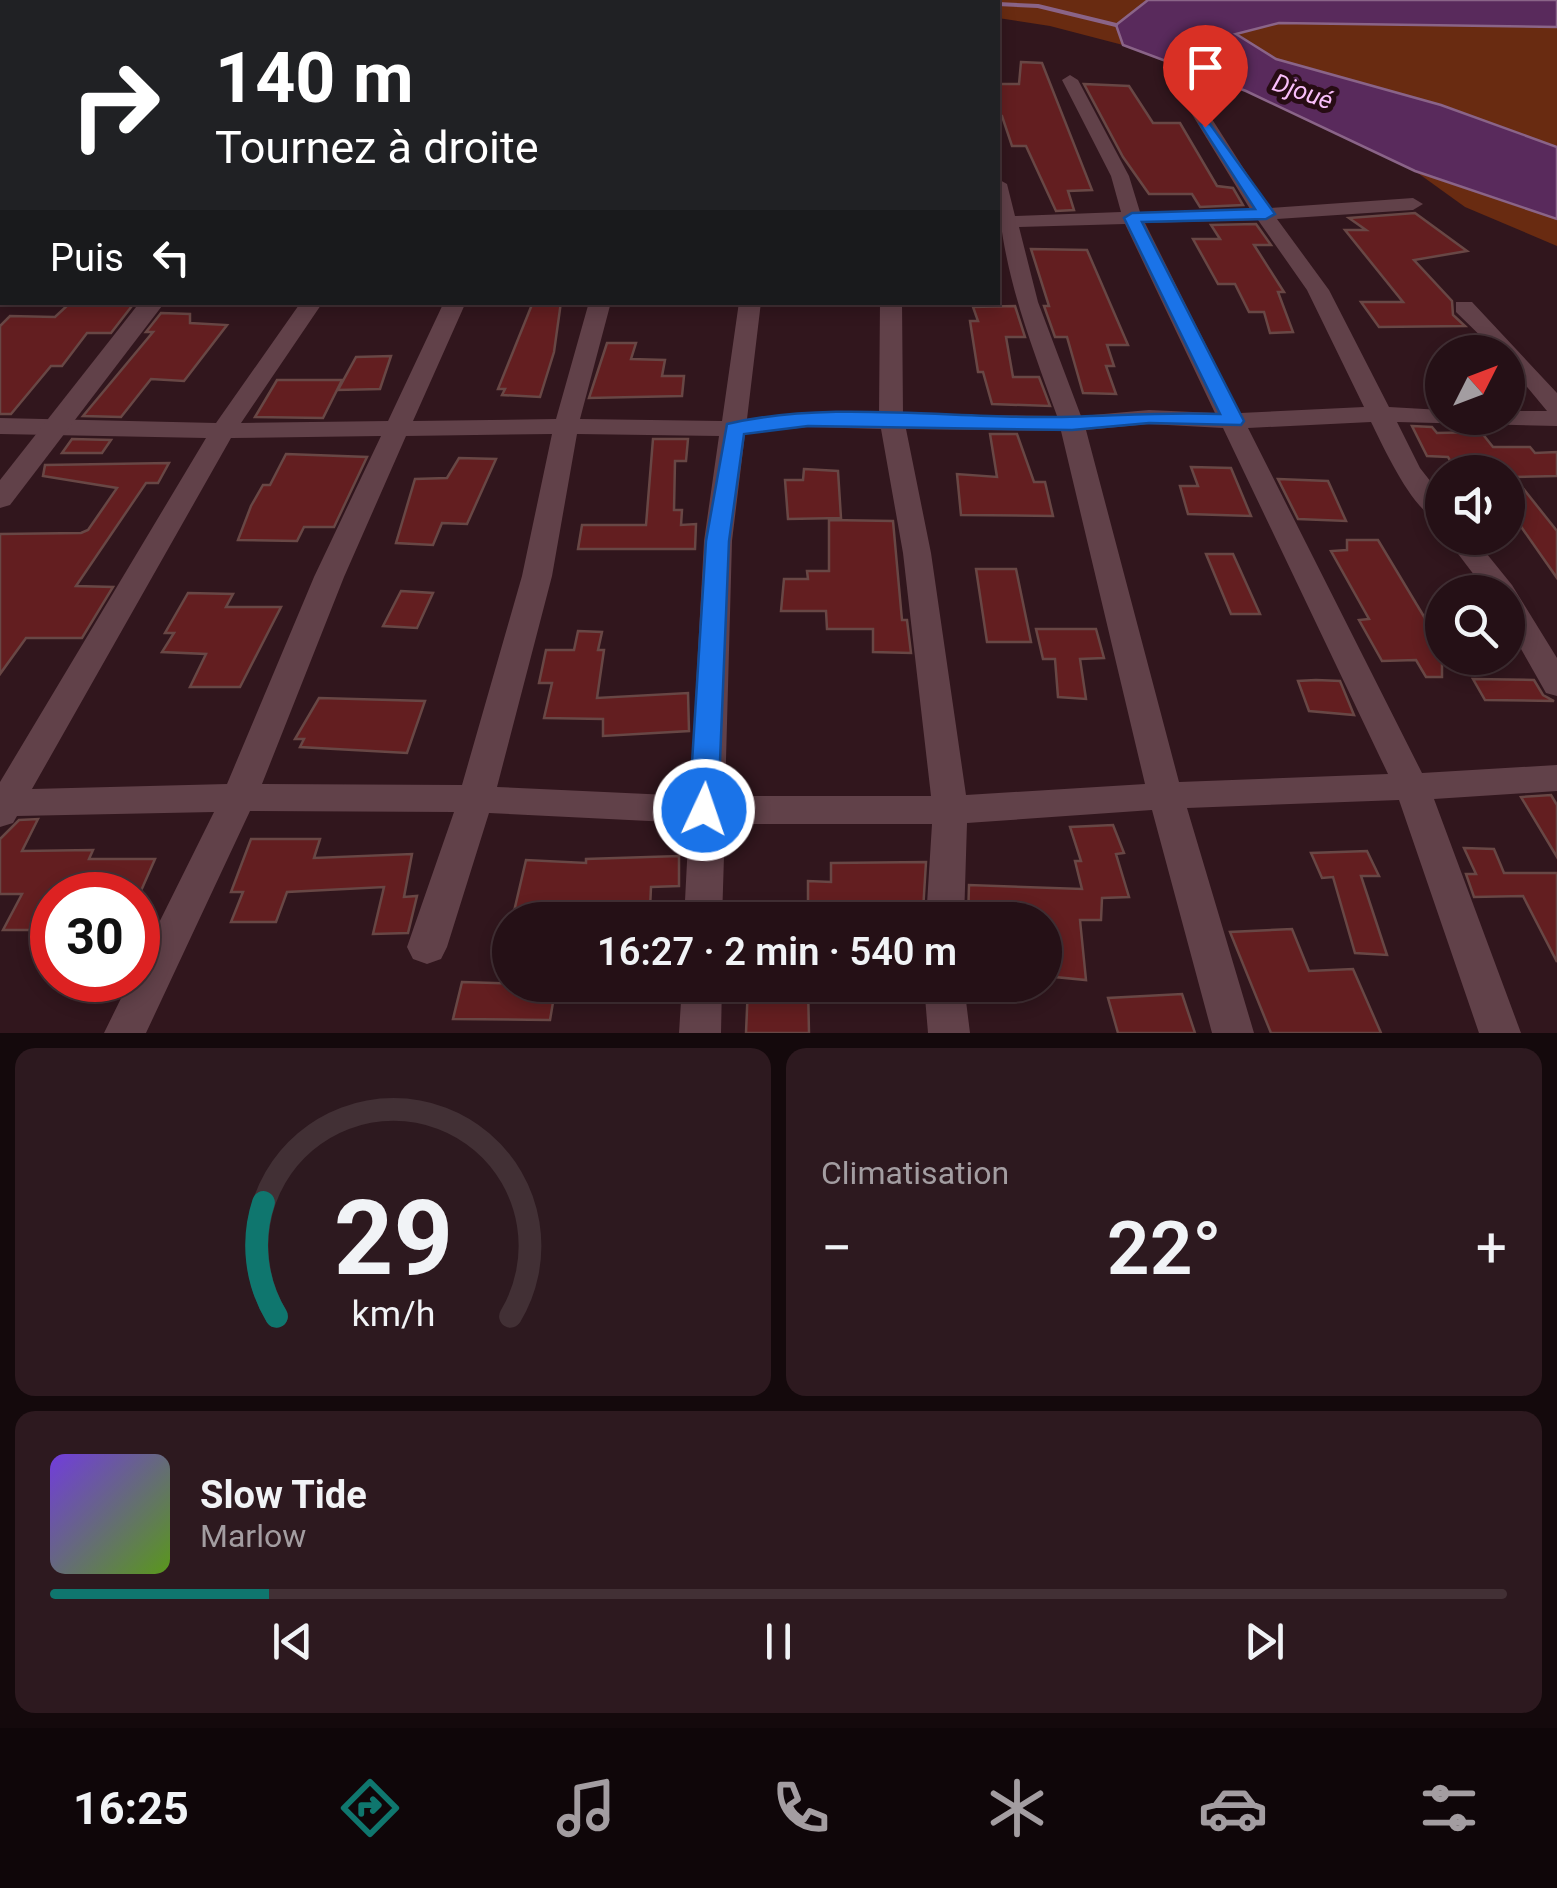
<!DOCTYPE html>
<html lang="fr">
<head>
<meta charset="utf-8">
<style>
  :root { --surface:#251016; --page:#2d191f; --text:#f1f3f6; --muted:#a39da1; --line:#423035; --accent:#0f766e }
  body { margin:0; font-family:Roboto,sans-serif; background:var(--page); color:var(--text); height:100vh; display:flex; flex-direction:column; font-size:38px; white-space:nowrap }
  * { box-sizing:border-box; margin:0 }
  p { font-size:32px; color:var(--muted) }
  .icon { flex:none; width:55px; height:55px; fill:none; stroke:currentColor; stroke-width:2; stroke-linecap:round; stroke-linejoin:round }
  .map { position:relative; height:1033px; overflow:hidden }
  .side { display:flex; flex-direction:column; gap:15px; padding:15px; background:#14090c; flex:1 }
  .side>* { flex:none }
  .guide { position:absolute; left:0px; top:0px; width:1000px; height:305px; box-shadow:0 5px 15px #0003,0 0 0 2px var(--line); background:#202124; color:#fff; overflow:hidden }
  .needle { width:65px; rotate:48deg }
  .tools { position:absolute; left:1425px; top:335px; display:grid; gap:20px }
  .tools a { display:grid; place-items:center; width:100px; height:100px; border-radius:50%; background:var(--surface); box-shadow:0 5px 15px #0003,0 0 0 2px var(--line); font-size:50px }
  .speed { position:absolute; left:30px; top:872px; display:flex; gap:20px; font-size:50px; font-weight:700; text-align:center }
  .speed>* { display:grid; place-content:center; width:130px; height:130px; border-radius:50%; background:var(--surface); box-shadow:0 5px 15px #0003,0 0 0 2px var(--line); line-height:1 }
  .speed .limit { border:15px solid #d22; background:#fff; color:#111 }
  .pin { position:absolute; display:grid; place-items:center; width:85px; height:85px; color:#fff; margin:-102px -42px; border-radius:50% 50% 50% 0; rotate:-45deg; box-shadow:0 0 10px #0007 }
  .pin .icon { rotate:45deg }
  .me { position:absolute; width:110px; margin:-55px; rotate:3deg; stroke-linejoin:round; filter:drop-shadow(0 0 8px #0008) }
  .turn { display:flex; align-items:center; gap:35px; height:210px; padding:0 50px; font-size:45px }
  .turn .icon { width:130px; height:130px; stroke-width:2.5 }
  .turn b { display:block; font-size:70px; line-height:85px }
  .then { display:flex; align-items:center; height:95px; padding:0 50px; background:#0003; gap:20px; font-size:38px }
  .big { font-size:75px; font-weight:600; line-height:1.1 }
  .side .tile { flex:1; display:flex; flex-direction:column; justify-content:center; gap:15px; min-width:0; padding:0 35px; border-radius:20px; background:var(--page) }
  .side .dial { align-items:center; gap:0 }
  .dial svg { height:260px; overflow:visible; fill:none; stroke:var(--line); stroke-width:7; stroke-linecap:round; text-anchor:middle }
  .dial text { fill:var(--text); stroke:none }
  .song { display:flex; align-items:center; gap:30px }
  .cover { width:120px; height:120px; border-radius:15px; background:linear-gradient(135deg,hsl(260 70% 55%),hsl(90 70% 35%)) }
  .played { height:10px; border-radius:5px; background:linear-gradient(90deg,var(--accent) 15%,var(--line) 15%) }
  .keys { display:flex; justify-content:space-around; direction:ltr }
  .heat { display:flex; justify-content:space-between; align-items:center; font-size:55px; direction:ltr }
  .side .tiles { flex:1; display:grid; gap:15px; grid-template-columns:1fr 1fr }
  .tile:last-child { grid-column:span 2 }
  .trip { position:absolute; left:492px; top:902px; width:570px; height:100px; border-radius:50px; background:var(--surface); box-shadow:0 5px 15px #0003,0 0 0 2px var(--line); font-weight:600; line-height:100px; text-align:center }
  .menu { display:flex; height:160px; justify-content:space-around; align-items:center; background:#0f0609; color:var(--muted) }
  .menu .icon { width:70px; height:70px }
  .menu .selected { color:var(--accent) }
  .menu b { font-size:45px; color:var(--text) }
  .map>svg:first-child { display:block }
  .green { fill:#692b11 }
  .water { fill:#592a5c; stroke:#8a6488; stroke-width:2.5 }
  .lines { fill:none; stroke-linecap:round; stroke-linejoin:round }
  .stream { stroke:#8a6488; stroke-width:4 }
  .building { fill:#631e20; stroke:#684745; stroke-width:2.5 }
  .street { fill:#614149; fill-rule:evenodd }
  .secondary { fill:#614149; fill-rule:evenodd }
  .route { fill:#1a73e8; stroke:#114b97; stroke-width:2.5 }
  .labels { text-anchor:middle; stroke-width:10; stroke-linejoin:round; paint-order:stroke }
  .far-water-label { font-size:25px; font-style:italic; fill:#f9befa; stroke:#270c14 }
</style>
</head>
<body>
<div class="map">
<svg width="1557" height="1033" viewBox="0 0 1557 1033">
  <rect width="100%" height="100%" fill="#31161d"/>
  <g class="green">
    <polygon points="782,0 1148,0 1116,25 1123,45 1050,26 998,18 998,2 761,2"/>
    <polygon points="1279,23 1557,27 1557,147 1441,105 1275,59 1235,34"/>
    <polygon points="1415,171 1557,219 1557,246 1465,207"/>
  </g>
  <polygon class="water" points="1148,0 1557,0 1557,27 1279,23 1236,34 1276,59 1441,105 1557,147 1557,219 1415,171 1246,91 1123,45 1116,25"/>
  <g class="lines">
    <g class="stream">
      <polyline points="656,0 681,2"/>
      <polyline points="969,0 988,2"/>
      <polyline points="621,2 636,0"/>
      <polyline points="808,2 826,0"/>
      <polyline points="998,4 1038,6 1116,25"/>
    </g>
  </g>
  <g class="building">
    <polygon points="1021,62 1042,63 1092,190 1068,191 1074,210 1056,211 1026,146 1012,146 1002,116 998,116 998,84 1019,84"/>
    <polygon points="1084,84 1129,86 1153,123 1180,123 1217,186 1233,188 1243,205 1200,207 1192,194 1149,194 1123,157"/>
    <polygon points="1415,213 1467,251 1414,260 1452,301 1453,315 1465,326 1379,327 1361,302 1403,302 1345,230 1366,230 1349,218"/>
    <polygon points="1256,224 1271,245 1254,245 1284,292 1278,292 1293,332 1270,333 1264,312 1249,312 1235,284 1218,284 1193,239 1220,239 1211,225"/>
    <polygon points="1031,249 1087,250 1128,345 1107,345 1114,366 1106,366 1116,394 1083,393 1067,337 1055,337 1044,306 1049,306"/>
    <polygon points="71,302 135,302 111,333 87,333 62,366 51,366 11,414 0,414 0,326 10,316 55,317"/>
    <polygon points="533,302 561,302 554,352 540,397 502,395 505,389 498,389"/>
    <polygon points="1015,306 1025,337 1006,337 1013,377 1039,377 1050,406 992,404 983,372 978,372 970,321 978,321 973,307"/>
    <polygon points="161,313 190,314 190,323 227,325 184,381 151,379 121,417 83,416 153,332 146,332"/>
    <polygon points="607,343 636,343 631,359 665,360 662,376 684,376 682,396 589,398"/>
    <polygon points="391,356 380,389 338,390 356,357"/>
    <polygon points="277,380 342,380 323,418 255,417"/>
    <polygon points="1412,426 1432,427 1437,433 1481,432 1493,447 1530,447 1535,453 1557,452 1557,476 1514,477 1557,531 1557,578 1515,518 1521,518 1508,499 1508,472 1472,472 1467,466 1453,466 1448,457 1427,456"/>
    <polygon points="990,434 1017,434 1034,482 1045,482 1053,516 961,515 957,474 997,477"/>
    <polygon points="72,439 111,440 102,453 62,453"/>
    <polygon points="653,439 688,439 686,461 675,461 674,510 682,510 681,525 696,524 695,549 578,549 582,525 646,525"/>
    <polygon points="286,454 367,457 334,527 304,527 297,541 238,540 251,506 263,485 270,485"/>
    <polygon points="459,458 496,459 467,524 442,523 433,545 396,543 415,479 447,478"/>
    <polygon points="169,463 158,483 146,483 76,586 113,587 82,638 26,638 0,674 0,534 81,533 88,530 117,488 43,476 45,465"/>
    <polygon points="1191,467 1231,468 1251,516 1188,514 1180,486 1198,486"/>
    <polygon points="804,469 838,471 841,518 788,519 785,480 803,480"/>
    <polygon points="1278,479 1328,481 1346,521 1298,519"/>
    <polygon points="829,520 893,521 902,620 907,620 911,653 873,652 873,629 827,629 826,611 781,611 784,579 808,579 807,571 829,571"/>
    <polygon points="1347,540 1378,540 1426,620 1442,621 1442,677 1426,677 1416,660 1382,661 1359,620 1369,619 1331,551 1347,550"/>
    <polygon points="1206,554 1233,554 1260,614 1231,614"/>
    <polygon points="976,569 1016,569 1031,642 987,642"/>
    <polygon points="401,591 433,593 417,628 383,626"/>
    <polygon points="188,593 233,594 226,607 281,607 240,687 190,687 206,654 162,652 174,633 165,633"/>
    <polygon points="1036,629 1096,629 1104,658 1080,659 1086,699 1058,697 1055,659 1043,659"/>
    <polygon points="578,631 602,632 598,650 604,650 597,698 688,693 689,731 603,736 603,719 544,718 552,683 539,683 546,650 574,650"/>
    <polygon points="1473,679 1534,680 1543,695 1554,701 1485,700"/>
    <polygon points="1316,680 1340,681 1354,715 1309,711 1298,681"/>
    <polygon points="319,698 391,700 425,701 407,753 300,747 304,739 295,739"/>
    <polygon points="1551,795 1557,805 1557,857 1521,797"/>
    <polygon points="38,819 22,851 93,850 89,859 155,859 140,893 52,893 52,930 3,930 22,894 0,894 0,839 19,820"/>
    <polygon points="1113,825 1124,853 1116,854 1129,897 1102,898 1101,920 1080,920 1086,980 1045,976 1045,920 968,920 969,885 1082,889 1075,861 1081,861 1070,827"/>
    <polygon points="251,839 320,839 314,858 412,854 404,897 417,896 408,933 373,934 384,887 287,892 276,922 231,922 243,892 231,892"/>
    <polygon points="1464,848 1494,849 1504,873 1557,873 1557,962 1523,896 1474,897 1466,874 1476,874"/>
    <polygon points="1367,851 1379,876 1361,876 1387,955 1355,953 1333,877 1322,878 1311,853"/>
    <polygon points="679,856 679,886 651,887 650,909 602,911 601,920 512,920 526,860 586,863 586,859"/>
    <polygon points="926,862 923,911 908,910 908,920 808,920 808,881 831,882 831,863"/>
    <polygon points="1292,929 1309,971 1353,969 1381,1033 1271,1033 1230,932"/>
    <polygon points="462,982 556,985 550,1020 453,1019"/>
    <polygon points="748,986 808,986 809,1033 746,1033"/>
    <polygon points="1182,994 1195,1033 1118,1033 1108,998"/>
  </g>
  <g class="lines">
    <g class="street">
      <polygon points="56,0 73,0 75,2 58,2"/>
      <rect x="0" y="33" width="2" height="8"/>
      <path d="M1179 75 1187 80 1269 208 1413 198 1423 204 1413 210 1277 219 1329 290 1389 407 1442 410V418H1508V411H1547L1508 364V352H1497L1456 312V302H1472L1557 393V426L1397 422 1420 468 1442 496V522C1414 515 1384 448 1371 422L1248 428 1422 773 1557 765V791L1434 799 1521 1033H1479L1399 800 1187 808 1254 1033H1212L1152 810 967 823 964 920H926L932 824H725L722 920H684L689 823 489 813 447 947 441 959 427 964 413 959 407 947 454 812 250 811 146 1033H104L130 980H138V965L214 812 17 816 13 823 0 827V782L206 438 0 434V418L216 423 301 302H323L241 423 388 421 444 302H466L413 421 556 419 589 302H611L580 419 722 421 739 302H761L747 419 808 413 879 414 880 302H902L903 414 1057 416C1029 338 998 261 998 179L1007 184 1015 216 1121 212 1111 176 1062 80 1070 75 1078 80 1129 176 1140 212 1250 209 1171 80ZM1258 220 1307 290 1364 407 1240 413 1145 223ZM1125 224 1215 413 1149 410 1081 416 1038 302 1019 227ZM1149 424 1223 428 1388 774 1179 782 1086 430ZM808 427 881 429 903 553 931 796H725L732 541 745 434ZM906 429 1061 431 1145 784 966 795 931 553ZM552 434 522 576 462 785 262 784 344 577 406 436ZM577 434 719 436 704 541 690 796 497 787 552 576ZM381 436 314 577 227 784 32 789 231 438Z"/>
      <polygon points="2,222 2,234 0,235 0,223"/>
      <polygon points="1446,538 1474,538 1512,585 1557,658 1557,696 1546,693 1508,626 1508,592 1487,592"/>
      <polygon points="682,985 722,985 721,1033 679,1033"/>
      <polygon points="924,985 964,985 970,1033 928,1033"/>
    </g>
    <polygon class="secondary" points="140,302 165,302 10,505 0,508 0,480"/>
  </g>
  <path class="route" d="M1200 124H1210L1275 214 1266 219 1142 222 1244 421 1241 425 1149 423 1072 430 808 426 744 434 729 541 718 810 714 818H693L689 810 706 541 727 424C818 402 933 416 1027 417 1092 418 1156 411 1220 414L1124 218 1132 213 1255 209Z"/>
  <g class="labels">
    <g class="far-water-label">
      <text transform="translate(1303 91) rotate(19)" y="9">Djoué</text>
    </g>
  </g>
</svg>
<div class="tools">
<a><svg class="needle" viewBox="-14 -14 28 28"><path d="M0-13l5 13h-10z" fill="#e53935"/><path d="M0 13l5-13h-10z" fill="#a39da1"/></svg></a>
<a><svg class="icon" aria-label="sound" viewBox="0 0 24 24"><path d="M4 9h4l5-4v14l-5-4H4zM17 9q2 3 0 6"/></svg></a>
<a><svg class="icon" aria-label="search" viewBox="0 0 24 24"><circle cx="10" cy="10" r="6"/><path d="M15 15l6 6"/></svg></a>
</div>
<div class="speed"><div class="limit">30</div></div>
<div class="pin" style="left:1205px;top:127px;background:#d93025"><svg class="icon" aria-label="arrive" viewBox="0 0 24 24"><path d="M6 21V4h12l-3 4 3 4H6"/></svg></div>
<svg class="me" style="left:704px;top:810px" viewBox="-20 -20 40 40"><circle r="17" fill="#1a73e8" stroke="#fff" stroke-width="3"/><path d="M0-11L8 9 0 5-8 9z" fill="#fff"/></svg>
<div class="trip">16:27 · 2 min · 540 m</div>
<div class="guide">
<div class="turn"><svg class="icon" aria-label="right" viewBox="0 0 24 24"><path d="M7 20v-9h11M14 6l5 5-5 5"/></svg><div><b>140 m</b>Tournez à droite</div></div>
<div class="then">Puis<svg class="icon" aria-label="left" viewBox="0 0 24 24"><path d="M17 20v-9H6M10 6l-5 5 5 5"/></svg></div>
</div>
</div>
<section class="side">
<div class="tiles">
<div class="tile dial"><svg viewBox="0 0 100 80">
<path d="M14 69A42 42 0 1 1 86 69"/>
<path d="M14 69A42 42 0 0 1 10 34" stroke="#0f766e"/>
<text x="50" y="56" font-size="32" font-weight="700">29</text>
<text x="50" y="72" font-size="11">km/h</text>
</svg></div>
<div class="tile"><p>Climatisation</p>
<div class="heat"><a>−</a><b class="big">22°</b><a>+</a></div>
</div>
<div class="tile">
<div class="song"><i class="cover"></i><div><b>Slow Tide</b><p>Marlow</p></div></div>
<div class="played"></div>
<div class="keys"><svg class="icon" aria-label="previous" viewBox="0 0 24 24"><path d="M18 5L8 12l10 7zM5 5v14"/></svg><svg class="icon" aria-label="pause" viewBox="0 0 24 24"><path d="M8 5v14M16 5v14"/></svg><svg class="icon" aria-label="next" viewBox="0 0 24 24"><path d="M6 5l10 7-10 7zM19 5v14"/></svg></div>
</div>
</div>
</section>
<nav class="menu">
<b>16:25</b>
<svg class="icon selected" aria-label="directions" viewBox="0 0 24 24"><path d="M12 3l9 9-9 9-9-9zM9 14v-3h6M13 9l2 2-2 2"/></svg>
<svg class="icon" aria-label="music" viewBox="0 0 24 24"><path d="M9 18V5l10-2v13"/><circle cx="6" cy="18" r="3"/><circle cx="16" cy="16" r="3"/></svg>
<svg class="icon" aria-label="phone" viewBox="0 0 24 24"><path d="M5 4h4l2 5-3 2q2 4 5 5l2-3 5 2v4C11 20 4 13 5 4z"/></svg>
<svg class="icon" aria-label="climate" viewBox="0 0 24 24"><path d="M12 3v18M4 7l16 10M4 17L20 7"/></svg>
<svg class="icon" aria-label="car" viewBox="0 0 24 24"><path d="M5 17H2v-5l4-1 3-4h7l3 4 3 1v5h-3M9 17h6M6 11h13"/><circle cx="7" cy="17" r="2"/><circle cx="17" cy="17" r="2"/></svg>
<svg class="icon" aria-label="filters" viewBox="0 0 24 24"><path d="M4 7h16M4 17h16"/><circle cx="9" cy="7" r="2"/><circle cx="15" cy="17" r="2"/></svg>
</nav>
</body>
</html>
